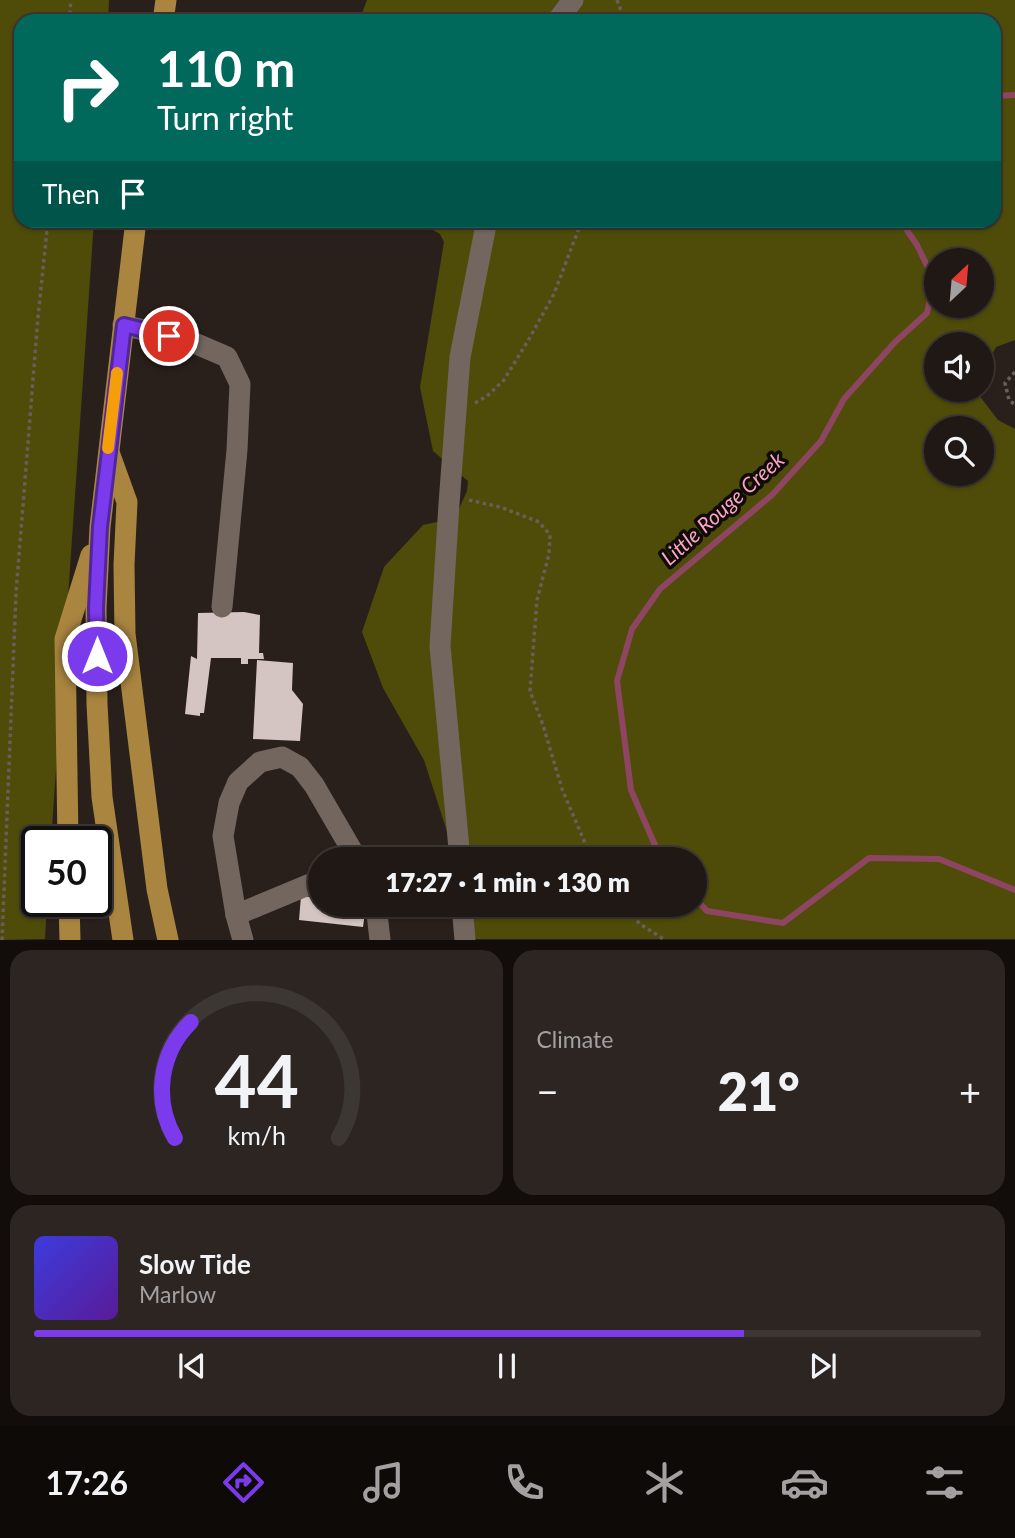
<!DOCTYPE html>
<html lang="en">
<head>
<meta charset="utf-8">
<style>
  :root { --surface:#201814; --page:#2d2522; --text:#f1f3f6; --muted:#a2a0a0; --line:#3d3734; --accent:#7c3aed }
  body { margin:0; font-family:Lato,sans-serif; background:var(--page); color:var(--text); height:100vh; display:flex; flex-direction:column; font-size:26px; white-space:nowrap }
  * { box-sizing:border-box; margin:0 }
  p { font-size:23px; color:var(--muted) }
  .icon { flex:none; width:38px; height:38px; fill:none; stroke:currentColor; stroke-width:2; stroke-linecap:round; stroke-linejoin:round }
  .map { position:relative; height:940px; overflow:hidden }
  .panel { display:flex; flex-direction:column; gap:10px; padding:10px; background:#120d0b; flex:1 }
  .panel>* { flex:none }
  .guide { position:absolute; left:14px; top:14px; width:987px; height:214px; border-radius:21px; box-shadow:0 2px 5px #0004,0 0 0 2px var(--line); background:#00695c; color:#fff; overflow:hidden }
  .needle { width:46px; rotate:26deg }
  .buttons { position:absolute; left:924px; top:248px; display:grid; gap:14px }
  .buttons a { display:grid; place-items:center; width:70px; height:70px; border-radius:50%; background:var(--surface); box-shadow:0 2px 5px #0004,0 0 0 2px var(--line); font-size:35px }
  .speed { position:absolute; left:21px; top:826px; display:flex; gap:14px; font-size:35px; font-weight:700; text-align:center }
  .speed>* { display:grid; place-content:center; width:91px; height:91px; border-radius:50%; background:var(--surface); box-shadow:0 2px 5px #0004,0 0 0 2px var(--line); line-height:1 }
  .speed .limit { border:4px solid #111; border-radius:10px; background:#fff; color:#111 }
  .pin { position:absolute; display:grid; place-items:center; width:60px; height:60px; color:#fff; margin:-30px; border:4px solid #fff; border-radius:50%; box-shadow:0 2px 7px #0007 }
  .me { position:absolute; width:77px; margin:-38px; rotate:0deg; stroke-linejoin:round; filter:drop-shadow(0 0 5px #0008) }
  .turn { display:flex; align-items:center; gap:24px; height:147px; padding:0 28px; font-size:32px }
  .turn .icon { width:91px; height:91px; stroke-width:2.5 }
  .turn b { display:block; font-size:49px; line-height:60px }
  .then { display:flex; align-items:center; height:66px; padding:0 28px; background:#0003; gap:14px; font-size:26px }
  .big { font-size:52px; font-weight:800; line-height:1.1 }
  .panel .widget { flex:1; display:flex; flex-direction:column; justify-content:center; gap:10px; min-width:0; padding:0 24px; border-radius:21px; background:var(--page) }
  .panel .dial { align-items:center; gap:0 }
  .dial svg { height:182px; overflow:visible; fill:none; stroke:var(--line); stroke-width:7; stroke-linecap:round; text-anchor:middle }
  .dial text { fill:var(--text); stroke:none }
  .song { display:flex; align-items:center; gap:21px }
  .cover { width:84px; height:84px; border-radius:10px; background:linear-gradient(135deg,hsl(240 70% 55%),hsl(270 70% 35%)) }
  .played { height:7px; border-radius:4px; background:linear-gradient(90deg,var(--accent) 75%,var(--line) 75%) }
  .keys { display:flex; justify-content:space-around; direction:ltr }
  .heat { display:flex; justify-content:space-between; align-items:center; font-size:38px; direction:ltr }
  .panel .tiles { flex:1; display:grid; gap:10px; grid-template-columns:1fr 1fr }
  .widget:last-child { grid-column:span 2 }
  .trip { position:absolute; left:308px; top:847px; width:399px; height:70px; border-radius:35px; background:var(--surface); box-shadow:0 2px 5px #0004,0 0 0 2px var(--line); font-weight:800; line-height:70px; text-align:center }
  .tabs { display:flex; height:112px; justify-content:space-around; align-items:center; background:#0d0a08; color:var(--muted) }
  .tabs .icon { width:49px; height:49px }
  .tabs .active { color:var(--accent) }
  .tabs b { font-size:32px; color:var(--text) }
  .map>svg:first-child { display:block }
  .green { fill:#4e4c08; fill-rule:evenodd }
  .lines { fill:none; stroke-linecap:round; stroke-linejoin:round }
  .stream { stroke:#8e4561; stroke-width:6 }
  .building { fill:#d4c4c2 }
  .path { stroke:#685f5a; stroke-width:3.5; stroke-dasharray:3.5 3.5; stroke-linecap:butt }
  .minor { stroke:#72665f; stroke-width:21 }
  .major { stroke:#aa8540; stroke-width:21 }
  .route-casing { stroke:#51269a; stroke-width:18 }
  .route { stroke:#7c3aed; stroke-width:12 }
  .slow { stroke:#f59e0b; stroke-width:12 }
  .labels { text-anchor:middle; stroke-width:7; stroke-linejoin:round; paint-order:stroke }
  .water-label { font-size:21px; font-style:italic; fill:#fba6c3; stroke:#100b09 }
</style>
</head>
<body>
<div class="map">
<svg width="1015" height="940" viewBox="0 0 1015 940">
  <rect width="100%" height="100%" fill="#2a201b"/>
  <g class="green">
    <polygon points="0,0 109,0 108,21 21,21 21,220 94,221 51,842 37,842 37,901 47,901 45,939 0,940"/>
    <path d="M367 0H1015V340L996 347 982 376V345H936V390H975L998 420 1015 429V939H475L461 905H695V859H452V847L424 760 383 688 362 632 384 567 423 525 455 518 467 491 468 481 433 451 420 387 444 242 440 234 417 221 994 220V21H359ZM936 261H982V306H936ZM936 429H982V474H936Z"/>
  </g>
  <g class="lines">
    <g class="stream">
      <polyline points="994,96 1015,95"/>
      <polyline points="661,859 631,790 617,681 632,629 660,589 772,495 821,441 844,399 895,342 927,313 934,280 917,245 900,220"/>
      <polyline points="695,898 707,911 783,923 869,858 939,859 1015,890"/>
    </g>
  </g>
  <g class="building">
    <polygon points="244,612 260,615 259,653 263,653 264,659 248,659 248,664 241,664 241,658 211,658 204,713 200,713 200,716 185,714 191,656 197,659 198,613"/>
    <polygon points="257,660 293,663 292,690 303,704 300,741 253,739"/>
    <polygon points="301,896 320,898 320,905 366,905 363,927 299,920"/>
  </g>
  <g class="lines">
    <g class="path">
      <polyline points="617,0 625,21"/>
      <polyline points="69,21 71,0"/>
      <polyline points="1015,372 1005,383 1009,400 1015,405"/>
      <polyline points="475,403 487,396 504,380 529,339 554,294 582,220"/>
      <polyline points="469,500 500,507 539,522 550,535 549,554 537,600 530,691 543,725 562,789 585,843 593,859"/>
      <polyline points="623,905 640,924 665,940"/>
      <polyline points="2,940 16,593 38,317 48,220"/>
    </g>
    <g class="minor">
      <polyline points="557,21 573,0"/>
      <polyline points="123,325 192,342 227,357 240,384 237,450 222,607"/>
      <polyline points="460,859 440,646 449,504 460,357 487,220"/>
      <polyline points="320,880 236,915 223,836 229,803 238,782 260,762 282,757 300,767 314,785 357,859"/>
      <polyline points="376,905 380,940"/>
      <polyline points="462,905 465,940"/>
      <polyline points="236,915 243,940"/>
    </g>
    <g class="major">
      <polyline points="163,21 166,0"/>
      <polyline points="110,455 127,502 124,565 125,634 157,889 168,940"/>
      <polyline points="68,842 65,639 91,555"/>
      <polyline points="69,901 70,940"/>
      <polyline points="123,940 102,797 97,704 96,608 100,527 136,220"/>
    </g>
  </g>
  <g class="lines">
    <defs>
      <polyline id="route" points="97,656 96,608 100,527 124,325 169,336"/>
    </defs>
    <use href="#route" class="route-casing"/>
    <use href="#route" class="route"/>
    <polyline class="slow" points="108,448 117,373"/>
  </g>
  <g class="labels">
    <g class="water-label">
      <text transform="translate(723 509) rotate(-42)" y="7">Little Rouge Creek</text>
    </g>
  </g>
</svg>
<div class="buttons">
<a><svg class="needle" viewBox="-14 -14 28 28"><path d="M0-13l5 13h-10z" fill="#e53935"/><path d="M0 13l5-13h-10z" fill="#a2a0a0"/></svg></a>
<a><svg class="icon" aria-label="sound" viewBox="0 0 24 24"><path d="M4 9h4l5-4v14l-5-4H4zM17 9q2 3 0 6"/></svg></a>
<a><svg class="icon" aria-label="search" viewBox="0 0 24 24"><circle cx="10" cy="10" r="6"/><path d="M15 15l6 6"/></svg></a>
</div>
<div class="speed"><div class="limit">50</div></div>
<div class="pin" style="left:169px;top:336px;background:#d93025"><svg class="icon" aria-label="arrive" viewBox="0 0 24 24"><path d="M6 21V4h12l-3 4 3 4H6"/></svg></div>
<svg class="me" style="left:97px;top:656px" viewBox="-20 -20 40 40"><circle r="17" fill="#7c3aed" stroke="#fff" stroke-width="3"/><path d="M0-11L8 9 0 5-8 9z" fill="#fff"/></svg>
<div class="trip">17:27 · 1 min · 130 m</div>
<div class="guide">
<div class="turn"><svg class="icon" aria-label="right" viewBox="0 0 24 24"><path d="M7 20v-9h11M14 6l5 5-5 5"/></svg><div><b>110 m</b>Turn right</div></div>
<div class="then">Then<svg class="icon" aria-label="arrive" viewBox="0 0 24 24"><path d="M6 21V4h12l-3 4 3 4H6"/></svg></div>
</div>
</div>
<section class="panel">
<div class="tiles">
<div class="widget dial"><svg viewBox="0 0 100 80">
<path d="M14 69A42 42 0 1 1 86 69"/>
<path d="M14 69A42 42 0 0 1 21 18" stroke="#7c3aed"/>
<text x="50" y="56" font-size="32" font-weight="700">44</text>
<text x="50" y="72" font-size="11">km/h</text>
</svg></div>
<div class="widget"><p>Climate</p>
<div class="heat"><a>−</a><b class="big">21°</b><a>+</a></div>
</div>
<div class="widget">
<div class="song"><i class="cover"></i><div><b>Slow Tide</b><p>Marlow</p></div></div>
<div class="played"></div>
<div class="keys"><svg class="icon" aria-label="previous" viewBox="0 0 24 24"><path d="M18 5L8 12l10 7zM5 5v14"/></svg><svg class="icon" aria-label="pause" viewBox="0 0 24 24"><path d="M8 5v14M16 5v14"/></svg><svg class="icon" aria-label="next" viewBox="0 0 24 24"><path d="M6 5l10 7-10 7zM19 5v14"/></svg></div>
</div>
</div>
</section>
<nav class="tabs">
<b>17:26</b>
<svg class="icon active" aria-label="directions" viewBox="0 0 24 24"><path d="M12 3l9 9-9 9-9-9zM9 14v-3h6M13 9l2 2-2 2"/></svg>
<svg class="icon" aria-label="music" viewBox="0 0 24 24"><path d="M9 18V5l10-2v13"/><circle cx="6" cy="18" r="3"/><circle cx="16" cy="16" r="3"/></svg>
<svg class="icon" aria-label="phone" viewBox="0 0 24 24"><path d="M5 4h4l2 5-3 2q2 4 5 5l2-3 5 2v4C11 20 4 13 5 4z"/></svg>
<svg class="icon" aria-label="climate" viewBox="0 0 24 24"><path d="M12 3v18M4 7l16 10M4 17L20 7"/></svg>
<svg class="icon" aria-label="car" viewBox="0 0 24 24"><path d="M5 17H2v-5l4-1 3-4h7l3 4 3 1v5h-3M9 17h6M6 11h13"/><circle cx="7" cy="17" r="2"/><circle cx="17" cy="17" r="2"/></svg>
<svg class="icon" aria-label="filters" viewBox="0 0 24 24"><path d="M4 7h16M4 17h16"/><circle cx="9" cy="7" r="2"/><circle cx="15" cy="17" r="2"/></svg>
</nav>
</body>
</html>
